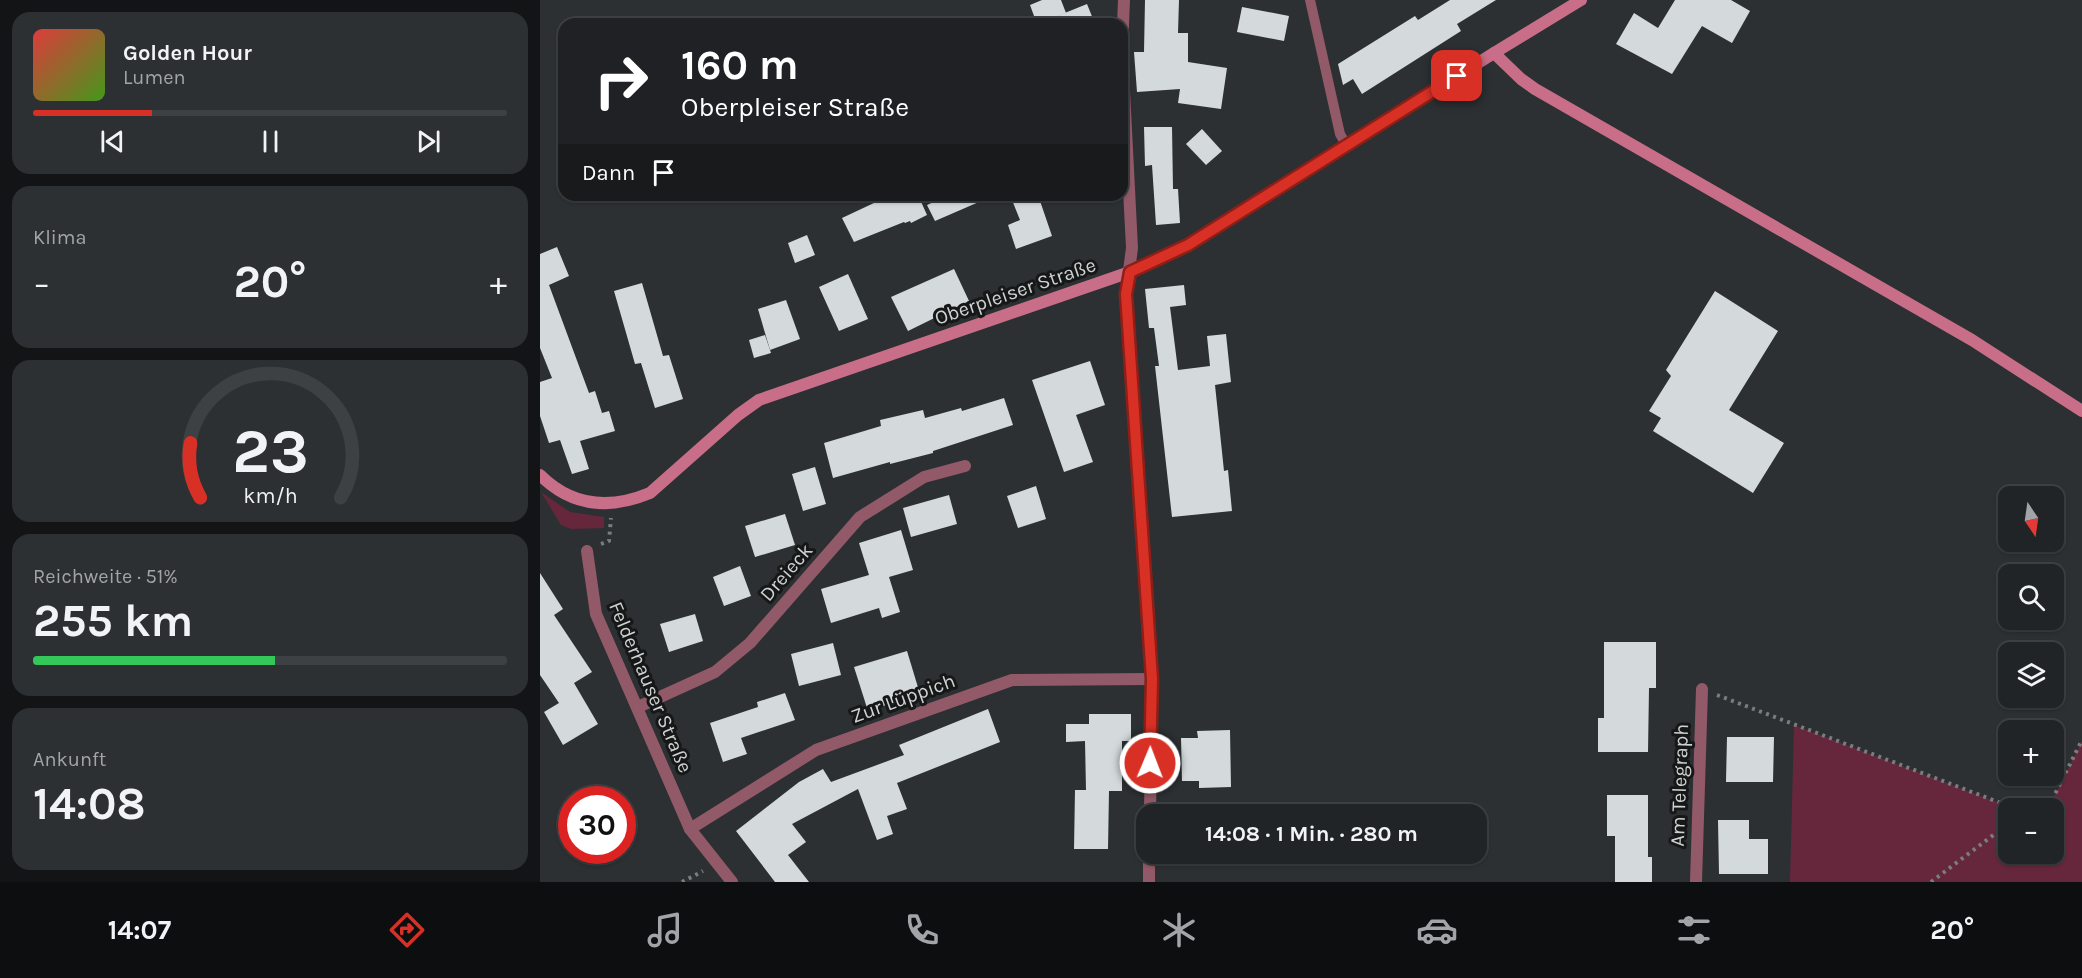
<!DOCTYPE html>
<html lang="de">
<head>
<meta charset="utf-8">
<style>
  :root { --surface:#212426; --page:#2d3032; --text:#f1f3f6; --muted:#a2a4a7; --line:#3e4143; --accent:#d93025 }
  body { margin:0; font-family:Karla,sans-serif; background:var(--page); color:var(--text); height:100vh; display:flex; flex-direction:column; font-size:22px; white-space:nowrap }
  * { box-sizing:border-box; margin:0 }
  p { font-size:20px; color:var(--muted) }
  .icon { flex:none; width:33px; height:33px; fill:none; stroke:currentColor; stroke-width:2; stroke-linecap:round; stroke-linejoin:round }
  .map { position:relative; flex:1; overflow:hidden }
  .drawer { display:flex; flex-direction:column; gap:12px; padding:12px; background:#121415; width:540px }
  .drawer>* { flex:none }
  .hud { position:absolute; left:18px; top:18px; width:570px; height:183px; border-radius:18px; box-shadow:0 2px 4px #0004,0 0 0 2px var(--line); background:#202124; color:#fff; overflow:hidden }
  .needle { width:39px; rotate:167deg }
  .controls { position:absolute; left:1458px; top:486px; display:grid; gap:12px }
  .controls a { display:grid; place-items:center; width:66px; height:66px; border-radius:12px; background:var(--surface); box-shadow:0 2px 4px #0004,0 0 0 2px var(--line); font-size:30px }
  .speed { position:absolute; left:18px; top:786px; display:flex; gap:12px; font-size:30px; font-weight:700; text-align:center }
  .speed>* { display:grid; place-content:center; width:78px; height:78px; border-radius:50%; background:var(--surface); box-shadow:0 2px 4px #0004,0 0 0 2px var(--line); line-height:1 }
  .speed .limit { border:9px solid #d22; background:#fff; color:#111 }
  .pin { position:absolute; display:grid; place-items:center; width:51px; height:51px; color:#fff; margin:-26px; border-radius:12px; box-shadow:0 3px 9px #0006 }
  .me { position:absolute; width:66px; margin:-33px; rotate:1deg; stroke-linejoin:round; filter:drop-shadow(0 0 4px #0008) }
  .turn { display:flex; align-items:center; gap:21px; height:126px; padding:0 24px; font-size:27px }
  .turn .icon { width:78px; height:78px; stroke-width:2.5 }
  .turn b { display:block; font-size:42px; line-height:51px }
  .then { display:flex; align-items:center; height:57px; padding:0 24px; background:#0003; gap:12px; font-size:22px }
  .big { font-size:45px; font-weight:700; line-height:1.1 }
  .drawer .widget { flex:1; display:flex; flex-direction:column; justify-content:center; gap:9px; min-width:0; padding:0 21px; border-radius:18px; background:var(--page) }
  .drawer .dial { align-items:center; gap:0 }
  .dial svg { height:156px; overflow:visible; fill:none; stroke:var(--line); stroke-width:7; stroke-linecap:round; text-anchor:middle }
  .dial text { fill:var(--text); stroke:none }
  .song { display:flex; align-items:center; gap:18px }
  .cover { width:72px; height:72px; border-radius:9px; background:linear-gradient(135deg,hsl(0 70% 55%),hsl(100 70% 35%)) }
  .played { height:6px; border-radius:3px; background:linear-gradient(90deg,var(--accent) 25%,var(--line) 25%) }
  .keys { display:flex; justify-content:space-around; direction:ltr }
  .heat { display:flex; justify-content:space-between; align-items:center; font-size:33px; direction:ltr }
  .charge { height:9px; border-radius:4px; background:linear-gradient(90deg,#34c759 51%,var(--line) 0) }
  .trip { position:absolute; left:596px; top:804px; width:351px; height:60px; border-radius:18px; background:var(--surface); box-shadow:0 2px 4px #0004,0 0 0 2px var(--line); font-weight:700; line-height:60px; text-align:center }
  .tabs { display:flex; height:96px; justify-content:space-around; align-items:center; background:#0d0e0f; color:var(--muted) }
  .tabs .icon { width:42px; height:42px }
  .tabs .active { color:var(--accent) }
  .tabs b { font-size:27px; color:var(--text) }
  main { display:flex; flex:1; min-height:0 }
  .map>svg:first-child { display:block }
  .green { fill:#66273c }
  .building { fill:#d4dadc }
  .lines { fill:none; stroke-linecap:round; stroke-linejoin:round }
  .path { stroke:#797d7e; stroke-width:4; stroke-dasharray:3 4.5; stroke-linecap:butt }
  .lane { stroke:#925968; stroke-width:10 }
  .street { stroke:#925968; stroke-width:12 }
  .secondary { stroke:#c96e88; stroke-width:12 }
  .route-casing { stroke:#8d1f18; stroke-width:15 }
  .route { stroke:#d93025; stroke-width:10 }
  .labels { text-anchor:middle; stroke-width:6; stroke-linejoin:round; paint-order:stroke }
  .street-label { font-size:20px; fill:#cfd2d3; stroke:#161818 }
</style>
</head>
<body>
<main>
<section class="drawer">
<div class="widget">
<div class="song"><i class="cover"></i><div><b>Golden Hour</b><p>Lumen</p></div></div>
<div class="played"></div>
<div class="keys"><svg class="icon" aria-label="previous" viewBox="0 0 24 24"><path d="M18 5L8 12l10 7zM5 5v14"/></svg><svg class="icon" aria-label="pause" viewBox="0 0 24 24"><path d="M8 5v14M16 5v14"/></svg><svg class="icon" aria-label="next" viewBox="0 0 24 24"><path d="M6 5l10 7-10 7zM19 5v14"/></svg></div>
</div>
<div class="widget"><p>Klima</p>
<div class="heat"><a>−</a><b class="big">20°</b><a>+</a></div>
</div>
<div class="widget dial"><svg viewBox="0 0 100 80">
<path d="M14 69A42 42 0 1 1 86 69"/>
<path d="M14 69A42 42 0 0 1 9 41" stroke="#d93025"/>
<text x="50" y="56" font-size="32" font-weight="700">23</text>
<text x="50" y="72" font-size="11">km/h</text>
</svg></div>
<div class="widget"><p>Reichweite · 51%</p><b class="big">255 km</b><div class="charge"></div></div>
<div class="widget"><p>Ankunft</p><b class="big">14:08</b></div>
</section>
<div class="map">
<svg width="1542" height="882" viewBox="0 0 1542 882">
  <rect width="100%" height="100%" fill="#2c3032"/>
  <g class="green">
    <polygon points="1,492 30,512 64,517 64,528 31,529 21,525"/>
    <polygon points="1254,725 1473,808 1468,808 1468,854 1514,854 1514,808 1501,808 1511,802 1542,741 1542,882 1250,882"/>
  </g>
  <g class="building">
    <polygon points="502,0 521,0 526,13 497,24 490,5"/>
    <polygon points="605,0 639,0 638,33 648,33 648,62 687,68 681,109 638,103 640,89 597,92 594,52 604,52"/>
    <polygon points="910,0 956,0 917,24 921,31 822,94 813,79 803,85 798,64 875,16 878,20"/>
    <polygon points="1135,0 1191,0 1210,11 1192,43 1162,26 1132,74 1076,44 1094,13 1118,28"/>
    <polygon points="547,4 555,24 500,24 500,23"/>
    <polygon points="702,7 749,16 744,41 697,32"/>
    <polygon points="604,127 632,127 633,189 638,189 640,223 616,225 612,165 605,166"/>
    <polygon points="662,129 682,151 666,165 646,144"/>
    <polygon points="351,195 378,195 387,215 371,223 370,221 365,223 364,222 314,242 302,218"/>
    <polygon points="409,195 455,195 395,221 387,205"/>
    <polygon points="470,195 498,195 512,236 476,249 468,225 480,220"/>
    <polygon points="267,235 275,255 255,263 248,243"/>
    <polygon points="17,247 29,276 9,285 49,393 55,391 62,413 69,411 75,431 40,441 49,469 32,474 20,440 9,443 0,416 0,382 12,378 0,348 0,254"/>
    <polygon points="414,269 429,301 368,331 351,297"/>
    <polygon points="308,274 328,319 299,331 279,287"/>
    <polygon points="102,283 123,356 129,355 143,399 115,408 101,363 95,364 74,291"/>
    <polygon points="644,285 646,305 630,307 638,370 670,366 667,336 686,334 691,382 675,385 684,471 688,470 692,511 632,517 615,366 619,366 614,328 609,328 605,289"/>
    <polygon points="1175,291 1238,331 1189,410 1244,443 1213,493 1113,431 1121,418 1109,411 1131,376 1126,370"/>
    <polygon points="246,300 260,339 230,350 218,309"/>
    <polygon points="225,335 231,353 214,358 209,340"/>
    <polygon points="550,361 565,405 536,415 553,462 524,472 492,380"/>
    <polygon points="464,398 473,425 393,451 393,453 350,464 350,462 293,478 284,443 341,426 340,420 383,410 385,418 421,408 422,411"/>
    <polygon points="275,467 286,504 263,511 252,474"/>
    <polygon points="496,486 506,519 478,528 467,496"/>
    <polygon points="409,495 417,524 371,537 363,508"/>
    <polygon points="245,514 255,545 215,557 205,526"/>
    <polygon points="361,530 373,570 349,577 360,612 342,618 339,608 291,623 281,589 329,575 319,543"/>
    <polygon points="200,566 211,596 184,606 173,577"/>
    <polygon points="0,573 23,609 14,615 52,672 34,683 58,724 23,745 4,712 19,703 0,675"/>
    <polygon points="155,614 163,641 129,652 120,624"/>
    <polygon points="1064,642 1116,642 1116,688 1109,688 1108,752 1058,752 1058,718 1064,718"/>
    <polygon points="293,643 301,675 259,686 251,654"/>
    <polygon points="367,651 380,694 328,711 314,667"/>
    <polygon points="245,693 255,720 201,738 207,754 183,762 170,723 218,707 217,702"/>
    <polygon points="448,709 460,742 357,783 367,809 347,816 353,834 337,840 318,789 252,824 266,842 248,855 269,882 235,882 196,831 259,782 283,769 291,782 364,755 359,745"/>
    <polygon points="549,714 591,714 591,741 582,741 582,791 569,791 568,849 534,849 535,790 546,790 545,741 526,742 526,724 549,724"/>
    <polygon points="690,730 691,787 659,788 659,781 642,781 641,738 658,738 657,731"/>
    <polygon points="1187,737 1234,737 1233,782 1186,782"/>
    <polygon points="1067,795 1108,795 1108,857 1112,857 1112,882 1075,882 1075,836 1067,836"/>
    <polygon points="1178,820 1209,820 1209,839 1228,839 1228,874 1179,874"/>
  </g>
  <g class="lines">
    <g class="path">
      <polyline points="61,544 69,541 71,518"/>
      <polyline points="1177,695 1474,808"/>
      <polyline points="1500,808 1511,802 1542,740"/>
      <polyline points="142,882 163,871"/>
      <polyline points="1391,882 1460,830 1468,825"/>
    </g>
    <polyline class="lane" points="770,0 800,134 807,146"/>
    <g class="street">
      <polyline points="582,50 584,0"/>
      <polyline points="582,51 592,248 586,294 612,679 610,814"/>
      <polyline points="47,551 56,614 150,829 192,882"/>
      <polyline points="98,707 175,672 210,643 320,517 384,477 425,466"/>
      <polyline points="150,829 276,750 472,680 612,679"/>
      <polyline points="609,882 609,854"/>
      <polyline points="1156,882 1162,689"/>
    </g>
    <g class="secondary">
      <polyline points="954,53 981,79 995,89 1432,340 1542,411"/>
      <path d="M0 475C32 507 69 510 110 493L198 415 219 400 590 272 648 245 954 53 1041 0"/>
    </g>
  </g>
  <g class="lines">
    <defs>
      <polyline id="route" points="610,763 612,679 586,294 590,272 648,245 917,76"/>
    </defs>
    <use href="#route" class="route-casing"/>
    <use href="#route" class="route"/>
  </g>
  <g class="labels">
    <g class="street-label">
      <text transform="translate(475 291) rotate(-19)" y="7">Oberpleiser Straße</text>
      <text transform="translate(246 572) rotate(-49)" y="7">Dreieck</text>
      <text transform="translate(111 687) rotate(67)" y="7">Felderhauser Straße</text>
      <text transform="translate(363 698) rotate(-20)" y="7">Zur Lüppich</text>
      <text transform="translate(1139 785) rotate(-88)" y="7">Am Telegraph</text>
    </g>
  </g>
</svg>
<div class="controls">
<a><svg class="needle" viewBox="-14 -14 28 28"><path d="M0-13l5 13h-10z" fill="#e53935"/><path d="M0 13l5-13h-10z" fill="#a2a4a7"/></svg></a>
<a><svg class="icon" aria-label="search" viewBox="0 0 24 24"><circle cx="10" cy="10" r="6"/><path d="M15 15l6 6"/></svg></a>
<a><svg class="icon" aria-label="layers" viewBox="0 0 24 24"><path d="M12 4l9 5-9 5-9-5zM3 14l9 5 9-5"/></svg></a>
<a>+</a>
<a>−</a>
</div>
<div class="speed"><div class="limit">30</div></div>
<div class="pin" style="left:917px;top:76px;background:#d93025"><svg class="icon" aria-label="arrive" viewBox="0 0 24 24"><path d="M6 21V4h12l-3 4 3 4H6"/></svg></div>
<svg class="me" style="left:610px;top:763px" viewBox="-20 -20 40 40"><circle r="17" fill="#d93025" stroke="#fff" stroke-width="3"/><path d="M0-11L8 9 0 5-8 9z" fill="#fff"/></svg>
<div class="trip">14:08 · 1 Min. · 280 m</div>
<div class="hud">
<div class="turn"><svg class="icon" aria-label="right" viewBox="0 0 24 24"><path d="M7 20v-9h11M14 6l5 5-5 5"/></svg><div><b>160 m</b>Oberpleiser Straße</div></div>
<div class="then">Dann<svg class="icon" aria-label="arrive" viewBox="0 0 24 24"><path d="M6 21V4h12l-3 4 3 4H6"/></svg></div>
</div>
</div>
</main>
<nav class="tabs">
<b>14:07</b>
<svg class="icon active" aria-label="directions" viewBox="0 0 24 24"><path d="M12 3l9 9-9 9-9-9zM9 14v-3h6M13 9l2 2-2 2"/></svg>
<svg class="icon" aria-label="music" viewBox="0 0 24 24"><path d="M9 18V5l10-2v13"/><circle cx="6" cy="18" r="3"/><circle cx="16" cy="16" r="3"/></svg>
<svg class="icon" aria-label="phone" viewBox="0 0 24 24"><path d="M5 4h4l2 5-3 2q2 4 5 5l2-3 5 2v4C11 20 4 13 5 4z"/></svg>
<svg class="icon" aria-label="climate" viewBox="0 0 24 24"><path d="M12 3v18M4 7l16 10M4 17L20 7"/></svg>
<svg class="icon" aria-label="car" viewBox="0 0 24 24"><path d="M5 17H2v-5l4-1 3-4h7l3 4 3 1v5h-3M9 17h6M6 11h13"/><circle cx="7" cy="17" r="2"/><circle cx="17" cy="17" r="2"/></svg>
<svg class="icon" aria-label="filters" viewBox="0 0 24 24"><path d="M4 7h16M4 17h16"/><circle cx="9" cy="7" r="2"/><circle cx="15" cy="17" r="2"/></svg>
<b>20°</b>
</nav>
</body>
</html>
